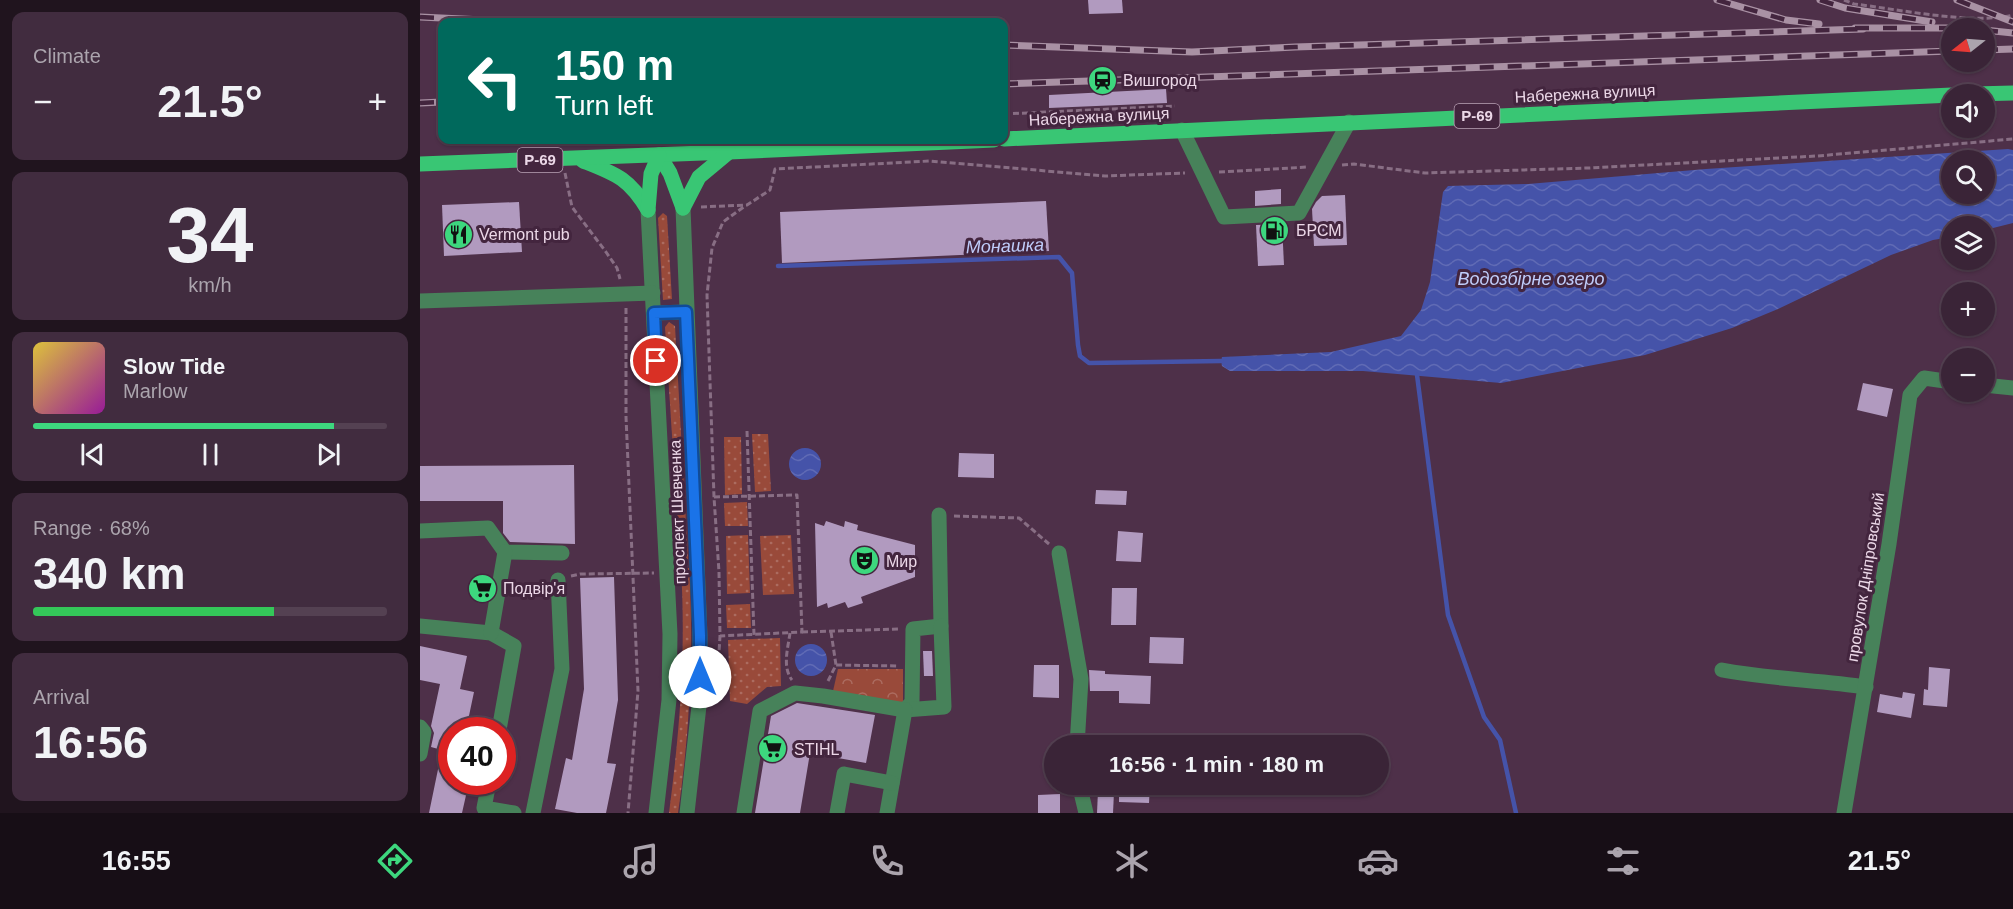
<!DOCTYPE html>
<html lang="en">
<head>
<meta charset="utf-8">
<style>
  :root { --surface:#3a2437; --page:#412c3f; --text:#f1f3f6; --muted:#aba4ad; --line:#544152; --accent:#3dd77e }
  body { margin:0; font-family:Arial,sans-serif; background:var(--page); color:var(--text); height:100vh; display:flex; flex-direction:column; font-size:22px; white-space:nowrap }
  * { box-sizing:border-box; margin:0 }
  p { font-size:20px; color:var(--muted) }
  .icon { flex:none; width:33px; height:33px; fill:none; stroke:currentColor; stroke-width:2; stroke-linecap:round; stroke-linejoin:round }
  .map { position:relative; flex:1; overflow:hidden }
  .details { display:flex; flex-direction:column; gap:12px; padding:12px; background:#20141e; width:420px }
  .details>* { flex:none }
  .top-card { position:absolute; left:18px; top:18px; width:570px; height:126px; border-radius:12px; box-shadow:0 2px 4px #0004,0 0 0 2px var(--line); background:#00695c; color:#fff; overflow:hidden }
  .needle { width:39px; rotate:253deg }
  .buttons { position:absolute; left:1521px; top:18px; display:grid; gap:12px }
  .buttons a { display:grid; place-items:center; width:54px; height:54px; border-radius:50%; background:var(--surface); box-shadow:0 2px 4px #0004,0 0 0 2px var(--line); font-size:30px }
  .speed { position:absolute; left:18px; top:717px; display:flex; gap:12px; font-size:30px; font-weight:700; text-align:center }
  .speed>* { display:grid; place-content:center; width:78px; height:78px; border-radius:50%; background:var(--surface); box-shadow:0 2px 4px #0004,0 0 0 2px var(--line); line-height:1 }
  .speed .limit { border:9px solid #d22; background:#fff; color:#111 }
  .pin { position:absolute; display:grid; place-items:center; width:51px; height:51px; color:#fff; margin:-26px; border:3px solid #fff; border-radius:50%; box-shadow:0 2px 6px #0007 }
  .me { position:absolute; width:66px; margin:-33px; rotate:0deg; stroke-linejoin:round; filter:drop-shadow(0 0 4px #0008) }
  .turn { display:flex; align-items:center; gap:21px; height:126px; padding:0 18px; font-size:27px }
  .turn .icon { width:78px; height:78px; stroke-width:2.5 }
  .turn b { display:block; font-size:42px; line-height:51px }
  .big { font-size:45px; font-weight:700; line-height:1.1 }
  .details .widget { flex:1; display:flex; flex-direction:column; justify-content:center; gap:9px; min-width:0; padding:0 21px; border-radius:12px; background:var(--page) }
  .details .dial { align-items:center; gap:0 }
  .dial b { font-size:78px; line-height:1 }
  .song { display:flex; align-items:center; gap:18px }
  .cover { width:72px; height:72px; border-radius:9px; background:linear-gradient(135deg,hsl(50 70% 55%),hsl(300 70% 35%)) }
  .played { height:6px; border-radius:3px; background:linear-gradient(90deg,var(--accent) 85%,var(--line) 85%) }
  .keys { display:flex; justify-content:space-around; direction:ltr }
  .heat { display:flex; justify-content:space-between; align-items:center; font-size:33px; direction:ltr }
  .charge { height:9px; border-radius:4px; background:linear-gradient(90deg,#34c759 68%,var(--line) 0) }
  .trip { position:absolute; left:624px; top:735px; width:345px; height:60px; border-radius:30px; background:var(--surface); box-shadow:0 2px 4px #0004,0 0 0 2px var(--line); font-weight:700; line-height:60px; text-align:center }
  .dock { display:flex; height:96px; justify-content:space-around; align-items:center; background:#170e16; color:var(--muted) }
  .dock .icon { width:42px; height:42px }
  .dock .active { color:var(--accent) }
  .dock b { font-size:27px; color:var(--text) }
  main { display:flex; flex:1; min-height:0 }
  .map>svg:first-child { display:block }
  .grass { fill:url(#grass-dots) }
  .park { fill:url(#park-crowns) }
  .water { fill:url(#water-waves); fill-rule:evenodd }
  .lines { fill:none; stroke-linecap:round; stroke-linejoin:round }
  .stream { stroke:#4553a9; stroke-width:4.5 }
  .building { fill:#b19abf }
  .path { stroke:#886e84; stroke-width:3; stroke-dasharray:6 3; stroke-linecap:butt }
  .minor { stroke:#47825a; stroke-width:15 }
  .major { stroke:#39c674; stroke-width:15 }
  .rail-casing { stroke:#a991a4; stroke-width:7 }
  .rail { stroke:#43253e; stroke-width:4.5; stroke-dasharray:14; stroke-linecap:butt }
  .route-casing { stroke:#114b97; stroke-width:15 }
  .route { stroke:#1a73e8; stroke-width:10 }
  .labels { text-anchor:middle; stroke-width:6; stroke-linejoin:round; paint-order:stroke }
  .shield { fill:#43253e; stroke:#b9a2b5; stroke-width:1.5 }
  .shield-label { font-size:15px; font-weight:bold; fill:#ecd8e8 }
  .poi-label { font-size:16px; fill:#ecd8e8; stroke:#43253e; text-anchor:start }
  .street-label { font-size:16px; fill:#ecd8e8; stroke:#43253e }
  .water-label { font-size:18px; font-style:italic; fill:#bfccfa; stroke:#43253e }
</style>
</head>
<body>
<main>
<section class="details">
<div class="widget"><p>Climate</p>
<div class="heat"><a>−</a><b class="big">21.5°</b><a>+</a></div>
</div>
<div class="widget dial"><b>34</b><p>km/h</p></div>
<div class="widget">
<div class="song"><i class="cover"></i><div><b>Slow Tide</b><p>Marlow</p></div></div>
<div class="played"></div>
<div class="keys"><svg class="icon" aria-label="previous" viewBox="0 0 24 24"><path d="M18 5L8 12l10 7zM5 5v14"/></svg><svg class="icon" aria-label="pause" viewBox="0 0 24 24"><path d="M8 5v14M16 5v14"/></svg><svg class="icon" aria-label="next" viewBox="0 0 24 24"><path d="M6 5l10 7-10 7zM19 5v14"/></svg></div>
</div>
<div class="widget"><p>Range · 68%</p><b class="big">340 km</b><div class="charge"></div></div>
<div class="widget"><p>Arrival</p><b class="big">16:56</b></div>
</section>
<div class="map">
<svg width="1593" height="813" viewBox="0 0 1593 813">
  <defs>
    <pattern id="grass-dots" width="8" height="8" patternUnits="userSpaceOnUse" patternTransform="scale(1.5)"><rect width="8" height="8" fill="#994a3a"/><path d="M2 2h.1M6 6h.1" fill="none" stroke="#ac6c60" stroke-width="1.8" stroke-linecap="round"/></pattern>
    <pattern id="park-crowns" width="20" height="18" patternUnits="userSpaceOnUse" patternTransform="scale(1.5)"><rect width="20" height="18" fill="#994a3a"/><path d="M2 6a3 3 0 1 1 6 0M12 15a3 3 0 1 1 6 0" fill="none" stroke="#ac6c60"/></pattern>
    <pattern id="water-waves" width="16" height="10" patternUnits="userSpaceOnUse" patternTransform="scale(1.5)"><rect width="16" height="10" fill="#4553a9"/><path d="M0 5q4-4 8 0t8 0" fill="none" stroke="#606bb5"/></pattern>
  </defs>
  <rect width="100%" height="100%" fill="#4e3049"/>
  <g class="grass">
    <polygon points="243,213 247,216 252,299 243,300 238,218"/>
    <polygon points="249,322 255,326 268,559 260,559 245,327"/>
    <polygon points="332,434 348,434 351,491 335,492"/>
    <polygon points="304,437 321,437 322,494 305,495"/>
    <polygon points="327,502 328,526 305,526 304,503"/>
    <polygon points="328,535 330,593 307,594 306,536"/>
    <polygon points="371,535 374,594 343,595 340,536"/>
    <path d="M261 568H269C274 650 270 731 258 813H249C260 729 266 653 261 568Z"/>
    <polygon points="330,604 331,628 307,628 306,605"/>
    <polygon points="360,638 361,686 347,687 327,704 310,701 308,640"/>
  </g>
  <polygon class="park" points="418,669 483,669 483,709 411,700"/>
  <g class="water">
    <path d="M1588 149 1593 150V223L1565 230 1564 226H1532L1531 237 1513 240 1471 255 1358 309 1312 328 1225 355 1081 383 943 371H810L802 366 801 361 802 357 911 352 981 336 1001 310 1010 282 1023 192 1028 186 1108 184 1286 169ZM1532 160H1564V194H1532Z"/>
    <circle cx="385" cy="464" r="16"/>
    <circle cx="391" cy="660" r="16"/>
  </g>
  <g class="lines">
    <g class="stream">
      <polyline points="358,266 639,257 652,273 658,345 660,356 669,363 801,361"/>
      <polyline points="997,375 1028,615 1064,717 1080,740 1096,813"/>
    </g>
  </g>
  <g class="building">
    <polygon points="668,0 702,0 703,13 669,14"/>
    <polygon points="746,89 747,103 629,108 629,95"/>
    <polygon points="861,189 861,204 835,206 835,191"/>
    <polygon points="925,195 927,245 894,246 892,209 896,202 902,196"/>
    <polygon points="626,201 629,251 362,263 360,212"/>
    <polygon points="99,202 102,252 24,256 22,205"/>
    <polygon points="862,224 864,265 838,266 836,225"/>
    <polygon points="1443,383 1473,389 1467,417 1437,410"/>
    <polygon points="539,453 574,454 574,478 538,477"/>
    <polygon points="154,465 155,544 90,542 83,533 83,501 0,501 0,466"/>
    <polygon points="676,490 707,491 706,505 675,504"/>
    <polygon points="406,521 424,527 425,521 438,525 437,530 495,545 495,577 441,597 443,603 428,608 425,602 408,608 407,603 397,607 395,523 404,526"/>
    <polygon points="698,531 723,533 721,562 696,561"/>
    <polygon points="194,577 198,700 187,763 196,764 186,813 157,813 135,809 146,758 152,760 164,689 160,578"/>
    <polygon points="692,588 717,588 716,625 691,625"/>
    <polygon points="730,637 764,638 763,664 729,663"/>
    <polygon points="0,646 47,656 40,689 54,692 46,730 32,730 32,782 49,782 42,813 9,813 22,750 11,747 14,733 11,726 20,684 0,680"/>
    <polygon points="503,651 512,651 513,676 504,676"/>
    <polygon points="614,665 639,665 639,698 613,697"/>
    <polygon points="1509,667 1530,669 1527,707 1503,705 1504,689 1508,690"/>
    <polygon points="669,670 685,671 685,674 731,676 730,704 699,703 699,691 670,691"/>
    <polygon points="1483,692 1495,694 1491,718 1457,712 1460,694 1482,698"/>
    <polygon points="377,703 455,715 446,763 390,753 380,813 335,813 351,716"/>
    <polygon points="668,733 693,734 693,746 667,746"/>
    <polygon points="699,784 730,784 729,803 699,802"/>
    <polygon points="678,791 694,792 693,813 677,813"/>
    <polygon points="640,794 640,813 618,813 618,795"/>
  </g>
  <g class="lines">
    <g class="path">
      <path d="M1424 0 1434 4C1477 9 1552 25 1593 15"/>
      <polyline points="584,114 755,106"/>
      <polyline points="922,165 934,164 1005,173 1168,168 1397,156 1593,139"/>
      <polyline points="799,172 888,167"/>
      <polyline points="145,173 152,207 186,252 197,268 200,279"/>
      <polyline points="281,207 327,205 350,190 355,169 510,161 685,176 765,173"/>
      <polyline points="206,308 206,417 218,691 208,813"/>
      <polyline points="327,431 334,635"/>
      <polyline points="294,497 377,495 382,632 300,636"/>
      <polyline points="534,516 599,518 629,544"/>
      <polyline points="151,576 160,574 234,573"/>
      <polyline points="382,632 479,629"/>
      <polyline points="411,632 416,665"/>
      <path d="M370 633C368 648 362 667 372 680"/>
      <polyline points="408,681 416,665 479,666"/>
      <polyline points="297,686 300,636 299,572 294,497 287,295 292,248 303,222 325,206"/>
    </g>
    <g class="minor">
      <polyline points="762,130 804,217 879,213 929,122"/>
      <polyline points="263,208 280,636 280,697 267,813"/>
      <polyline points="228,210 250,634 249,700 236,813"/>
      <polyline points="0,301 233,293"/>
      <polyline points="234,313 266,312"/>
      <polyline points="1564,385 1593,388"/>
      <polyline points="0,531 68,528 85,552 142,553"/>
      <polyline points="639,553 661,679 657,746"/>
      <polyline points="0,626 71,633 94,646 79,730"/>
      <polyline points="71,633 85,552"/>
      <path d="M1302 670C1350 679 1398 680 1446 687"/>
      <polyline points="485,710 492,702 493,629 521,626 519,515"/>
      <polyline points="485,710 524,707 521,626"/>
      <polyline points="0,727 4,732 0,754"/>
      <polyline points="69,782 64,808 94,813"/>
      <polyline points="659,784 666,813"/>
      <polyline points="113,813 142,669 138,580"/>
      <polyline points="324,813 340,711 375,693 403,696 485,710 467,813"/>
      <polyline points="417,813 424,774 472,783"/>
      <polyline points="1424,813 1469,544 1490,395 1504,378 1532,382"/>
    </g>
    <g class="major">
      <polyline points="1554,94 1593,93"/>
      <polyline points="584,139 1532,95"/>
      <polyline points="239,155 250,173 263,208"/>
      <path d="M163 161C196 174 209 178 228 210"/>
      <polyline points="0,164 309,152 574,140"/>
      <polyline points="263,208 279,177 309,152"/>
      <polyline points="228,210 231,174 239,155"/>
    </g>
    <defs>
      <g id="rail">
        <polyline points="1297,0 1366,20 1399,24"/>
        <polyline points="1400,0 1425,8 1512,22"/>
        <polyline points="1537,0 1593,22"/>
        <polyline points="0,17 103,22"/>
        <polyline points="1435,28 1552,28"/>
        <polyline points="1564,30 1593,33"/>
        <polyline points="584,45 772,52 875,47 1443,29"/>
        <polyline points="1564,50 1593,49"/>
        <polyline points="584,84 1532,51"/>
        <polyline points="0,103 22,102"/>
      </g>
    </defs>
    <use href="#rail" class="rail-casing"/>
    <use href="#rail" class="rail"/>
  </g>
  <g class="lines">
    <defs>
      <polyline id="route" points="236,361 234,313 266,312 280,636 280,677"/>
    </defs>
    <use href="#route" class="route-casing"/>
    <use href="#route" class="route"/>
  </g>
  <defs>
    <symbol id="station-disc" viewBox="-11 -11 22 22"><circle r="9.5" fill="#3dd77e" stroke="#43253e"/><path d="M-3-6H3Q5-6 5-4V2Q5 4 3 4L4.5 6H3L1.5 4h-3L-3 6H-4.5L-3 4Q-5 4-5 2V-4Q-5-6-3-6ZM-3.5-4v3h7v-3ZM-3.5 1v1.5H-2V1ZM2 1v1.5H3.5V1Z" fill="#111"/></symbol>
    <symbol id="fuel-disc" viewBox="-11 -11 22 22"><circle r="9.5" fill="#3dd77e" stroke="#43253e"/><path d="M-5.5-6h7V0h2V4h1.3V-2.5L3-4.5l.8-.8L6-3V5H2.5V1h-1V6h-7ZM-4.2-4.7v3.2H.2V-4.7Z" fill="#111"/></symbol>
    <symbol id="restaurant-disc" viewBox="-11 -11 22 22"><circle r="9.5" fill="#3dd77e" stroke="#43253e"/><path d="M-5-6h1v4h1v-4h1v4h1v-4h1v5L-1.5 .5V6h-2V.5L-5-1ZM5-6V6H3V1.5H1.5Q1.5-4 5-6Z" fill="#111"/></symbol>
    <symbol id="theatre-disc" viewBox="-11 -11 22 22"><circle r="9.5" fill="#3dd77e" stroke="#43253e"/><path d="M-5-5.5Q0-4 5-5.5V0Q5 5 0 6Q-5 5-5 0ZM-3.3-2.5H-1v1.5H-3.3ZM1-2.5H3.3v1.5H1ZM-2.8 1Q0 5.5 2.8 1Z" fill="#111"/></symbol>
    <symbol id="supermarket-disc" viewBox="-11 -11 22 22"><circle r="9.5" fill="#3dd77e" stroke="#43253e"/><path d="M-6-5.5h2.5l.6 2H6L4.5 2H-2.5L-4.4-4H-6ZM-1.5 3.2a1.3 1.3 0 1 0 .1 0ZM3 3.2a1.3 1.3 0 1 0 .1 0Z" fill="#111"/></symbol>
  </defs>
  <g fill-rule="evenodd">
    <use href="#station-disc" x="666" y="64" width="33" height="33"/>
    <use href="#fuel-disc" x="838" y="214" width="33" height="33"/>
    <use href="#restaurant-disc" x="22" y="218" width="33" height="33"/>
    <use href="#theatre-disc" x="428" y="544" width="33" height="33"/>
    <use href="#supermarket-disc" x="46" y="572" width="33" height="33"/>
    <use href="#supermarket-disc" x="336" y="732" width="33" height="33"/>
  </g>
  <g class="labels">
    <g class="shield">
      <rect x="1034.5" y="104" width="45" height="24" rx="4.5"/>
      <rect x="97.5" y="148" width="45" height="24" rx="4.5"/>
    </g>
    <g class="shield-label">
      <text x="1057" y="121">Р-69</text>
      <text x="120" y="165">Р-69</text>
    </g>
    <g class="poi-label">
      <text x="703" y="86">Вишгород</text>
      <text x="876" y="236">БРСМ</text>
      <text x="59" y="240">Vermont pub</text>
      <text x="466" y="567">Мир</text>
      <text x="83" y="594">Подвір'я</text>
      <text x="374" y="755">STIHL</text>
    </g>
    <g class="street-label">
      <text transform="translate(1165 93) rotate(-3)" y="6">Набережна вулиця</text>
      <text transform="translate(679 116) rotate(-3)" y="6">Набережна вулиця</text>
      <text transform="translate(257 512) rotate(-92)" y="6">проспект Шевченка</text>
      <text transform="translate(1445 577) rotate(-81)" y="6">провулок Дніпровський</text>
    </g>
    <g class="water-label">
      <text transform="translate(585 246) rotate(-2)" y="6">Монашка</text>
      <text x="1111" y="285">Водозбірне озеро</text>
    </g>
  </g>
</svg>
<div class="buttons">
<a><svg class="needle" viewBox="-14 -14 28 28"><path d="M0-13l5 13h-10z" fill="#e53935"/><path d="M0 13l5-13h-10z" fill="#aba4ad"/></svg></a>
<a><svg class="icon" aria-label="sound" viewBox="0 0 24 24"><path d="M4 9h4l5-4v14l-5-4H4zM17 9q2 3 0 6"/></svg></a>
<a><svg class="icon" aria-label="search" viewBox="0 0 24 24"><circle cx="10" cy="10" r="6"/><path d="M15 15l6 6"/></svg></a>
<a><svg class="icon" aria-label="layers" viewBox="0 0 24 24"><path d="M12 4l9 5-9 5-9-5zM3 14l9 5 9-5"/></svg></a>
<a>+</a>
<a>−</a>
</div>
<div class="speed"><div class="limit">40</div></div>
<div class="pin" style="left:236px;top:361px;background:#d93025"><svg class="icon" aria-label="arrive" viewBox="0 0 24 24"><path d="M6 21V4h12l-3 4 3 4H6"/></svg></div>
<svg class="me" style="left:280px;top:677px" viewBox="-20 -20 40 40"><circle r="19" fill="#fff"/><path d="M0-13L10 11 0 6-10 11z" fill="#1a73e8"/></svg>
<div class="trip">16:56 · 1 min · 180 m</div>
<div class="top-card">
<div class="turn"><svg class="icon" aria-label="left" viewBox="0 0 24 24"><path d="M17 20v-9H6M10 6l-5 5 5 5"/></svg><div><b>150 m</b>Turn left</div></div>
</div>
</div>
</main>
<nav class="dock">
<b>16:55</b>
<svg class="icon active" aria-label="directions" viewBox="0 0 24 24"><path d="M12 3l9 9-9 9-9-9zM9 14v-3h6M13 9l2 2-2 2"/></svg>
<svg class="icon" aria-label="music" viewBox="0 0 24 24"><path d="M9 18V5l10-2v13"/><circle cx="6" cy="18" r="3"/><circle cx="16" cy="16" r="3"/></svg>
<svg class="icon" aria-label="phone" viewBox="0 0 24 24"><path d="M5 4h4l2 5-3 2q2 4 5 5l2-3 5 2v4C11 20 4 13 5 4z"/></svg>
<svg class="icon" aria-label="climate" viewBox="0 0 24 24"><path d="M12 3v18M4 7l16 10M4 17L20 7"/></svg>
<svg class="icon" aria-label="car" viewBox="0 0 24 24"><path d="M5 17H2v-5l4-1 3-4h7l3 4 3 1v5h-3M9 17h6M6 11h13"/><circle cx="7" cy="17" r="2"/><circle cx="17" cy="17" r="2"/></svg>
<svg class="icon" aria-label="filters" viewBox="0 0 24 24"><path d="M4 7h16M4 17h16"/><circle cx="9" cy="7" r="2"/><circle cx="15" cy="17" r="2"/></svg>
<b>21.5°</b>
</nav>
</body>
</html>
